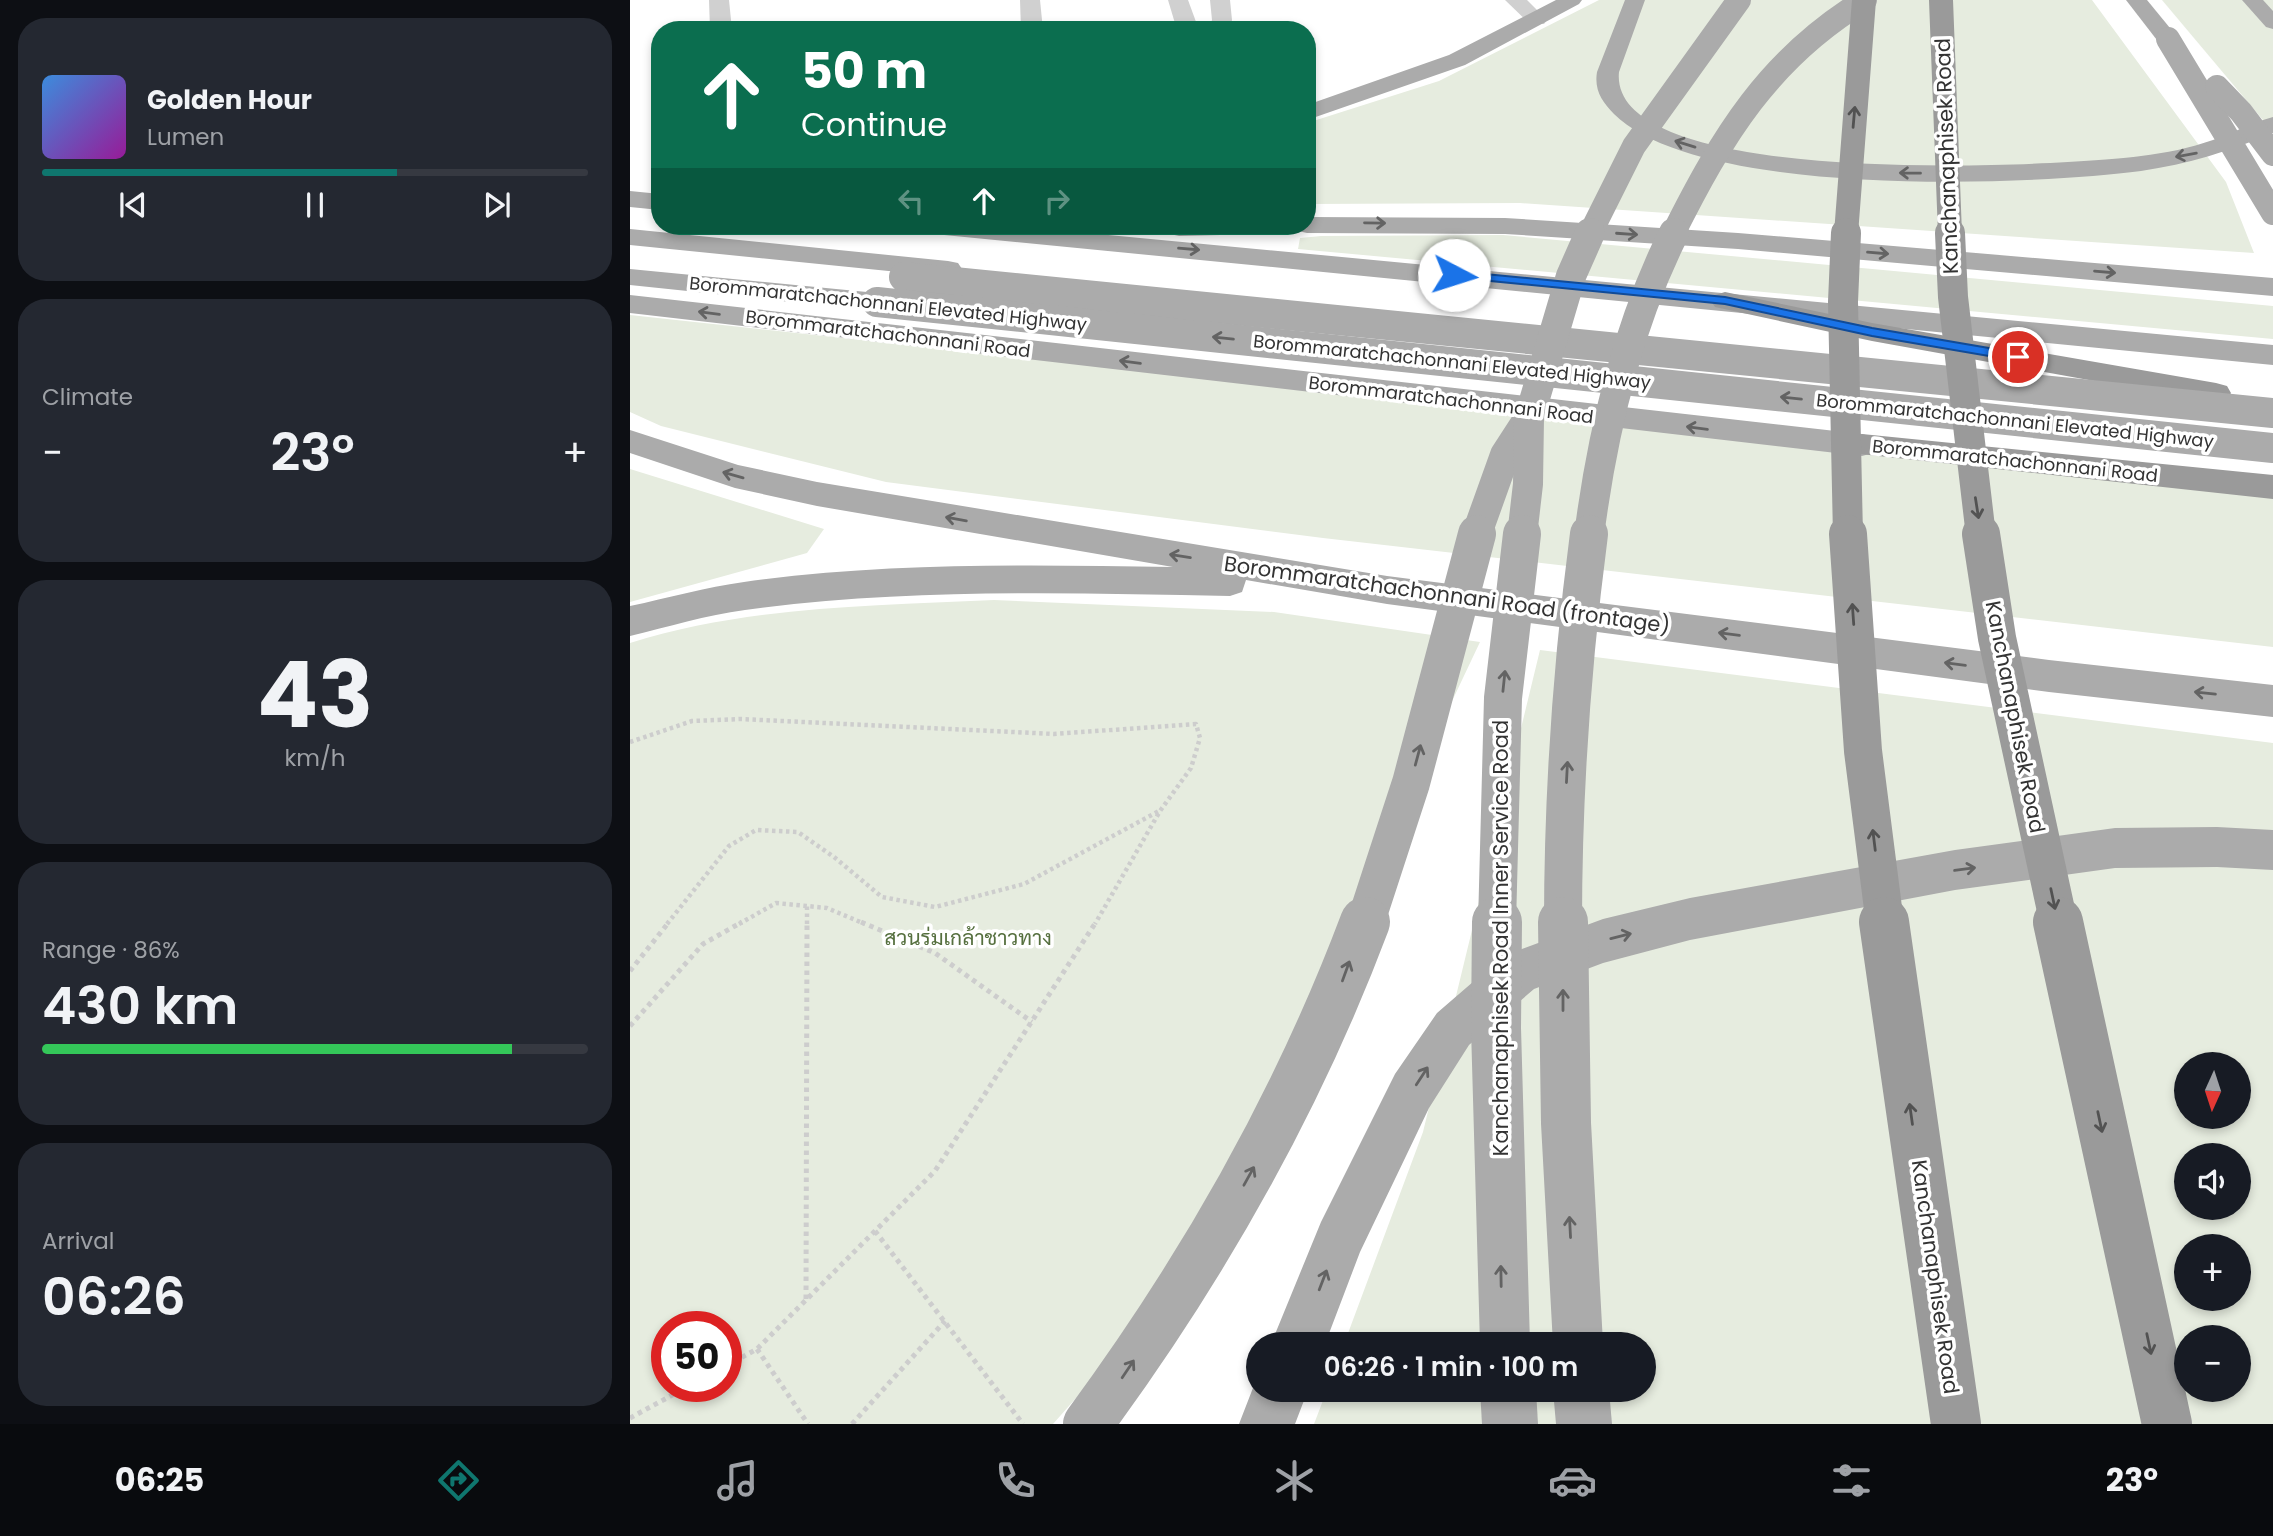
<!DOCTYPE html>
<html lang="en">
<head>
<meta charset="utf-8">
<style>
  :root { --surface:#171b24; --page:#242831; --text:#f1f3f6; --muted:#9ea1a6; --line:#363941; --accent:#0f766e }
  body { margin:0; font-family:Poppins,Sarabun,sans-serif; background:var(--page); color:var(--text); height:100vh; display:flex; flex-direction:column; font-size:26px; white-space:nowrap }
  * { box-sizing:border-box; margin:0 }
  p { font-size:23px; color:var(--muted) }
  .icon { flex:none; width:38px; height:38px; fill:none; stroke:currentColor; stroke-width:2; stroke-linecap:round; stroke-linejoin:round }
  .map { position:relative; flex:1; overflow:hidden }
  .sheet { display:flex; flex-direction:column; gap:18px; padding:18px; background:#0d0f14; width:630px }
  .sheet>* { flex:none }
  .banner { position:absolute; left:21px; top:21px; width:665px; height:214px; border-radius:28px; box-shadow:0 4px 10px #0003; background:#0b6e4f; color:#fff; overflow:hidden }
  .needle { width:46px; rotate:183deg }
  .tools { position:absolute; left:1544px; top:1052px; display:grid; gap:14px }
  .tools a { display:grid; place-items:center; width:77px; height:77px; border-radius:50%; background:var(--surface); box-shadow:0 4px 10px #0003; font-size:35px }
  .speed { position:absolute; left:21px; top:1311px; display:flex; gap:14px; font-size:35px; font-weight:700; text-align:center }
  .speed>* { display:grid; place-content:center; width:91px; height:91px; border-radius:50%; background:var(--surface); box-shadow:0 4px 10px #0003; line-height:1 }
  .speed .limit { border:10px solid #d22; background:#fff; color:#111 }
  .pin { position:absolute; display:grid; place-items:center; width:60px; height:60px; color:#fff; margin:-30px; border:4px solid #fff; border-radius:50%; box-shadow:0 2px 7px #0007 }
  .me { position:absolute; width:77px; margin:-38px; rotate:95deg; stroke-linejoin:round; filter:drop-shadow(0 0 5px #0008) }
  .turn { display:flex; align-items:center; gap:24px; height:147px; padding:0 35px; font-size:32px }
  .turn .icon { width:91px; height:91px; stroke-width:2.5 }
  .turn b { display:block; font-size:49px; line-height:60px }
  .lanes { display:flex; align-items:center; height:66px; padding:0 35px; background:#0003; justify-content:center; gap:35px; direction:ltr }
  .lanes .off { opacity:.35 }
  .big { font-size:52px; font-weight:600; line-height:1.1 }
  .sheet .tile { flex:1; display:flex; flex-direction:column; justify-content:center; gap:10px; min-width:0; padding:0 24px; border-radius:28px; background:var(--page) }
  .sheet .dial { align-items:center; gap:0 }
  .dial b { font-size:91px; line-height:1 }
  .song { display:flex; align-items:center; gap:21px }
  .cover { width:84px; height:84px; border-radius:10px; background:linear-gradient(135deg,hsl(210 70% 55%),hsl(300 70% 35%)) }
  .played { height:7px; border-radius:4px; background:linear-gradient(90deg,var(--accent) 65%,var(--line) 65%) }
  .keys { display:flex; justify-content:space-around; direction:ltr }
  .heat { display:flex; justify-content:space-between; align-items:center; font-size:38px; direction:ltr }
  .charge { height:10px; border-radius:5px; background:linear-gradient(90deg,#34c759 86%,var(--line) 0) }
  .trip { position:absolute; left:616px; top:1332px; width:410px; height:70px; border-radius:35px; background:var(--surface); box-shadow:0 4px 10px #0003; font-weight:600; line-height:70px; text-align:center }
  .menu { display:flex; height:112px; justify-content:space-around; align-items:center; background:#090b0e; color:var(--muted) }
  .menu .icon { width:49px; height:49px }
  .menu .active { color:var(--accent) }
  .menu b { font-size:32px; color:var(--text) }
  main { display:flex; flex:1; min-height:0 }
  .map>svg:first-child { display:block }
  .green { fill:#e6ecdf; fill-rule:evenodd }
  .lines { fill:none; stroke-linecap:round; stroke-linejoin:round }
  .path-far1 { stroke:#cdcdcd; stroke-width:4.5; stroke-dasharray:3.5 3.5; stroke-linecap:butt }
  .path { stroke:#cdcdcd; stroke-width:5; stroke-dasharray:4.5 4.5; stroke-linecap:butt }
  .minor { fill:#d0d0d0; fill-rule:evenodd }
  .major { fill:#ababab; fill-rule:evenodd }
  .highway { fill:#9a9a9a; fill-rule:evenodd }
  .major-bridge-far3 { stroke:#ababab; stroke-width:24 }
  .major-bridge-far2 { stroke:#ababab; stroke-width:30 }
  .major-bridge-far1 { stroke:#ababab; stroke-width:38 }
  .major-bridge { stroke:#ababab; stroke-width:50 }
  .highway-bridge-far3 { stroke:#9a9a9a; stroke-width:24 }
  .highway-bridge-far2 { stroke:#9a9a9a; stroke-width:30 }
  .highway-bridge-far1 { stroke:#9a9a9a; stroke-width:38 }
  .highway-bridge { stroke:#9a9a9a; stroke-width:50 }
  .oneway { stroke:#525252 }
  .oneway2 { stroke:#636363 }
  .route { fill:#1a73e8; stroke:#114b97; stroke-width:2 }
  .labels { text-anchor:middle; stroke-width:7; stroke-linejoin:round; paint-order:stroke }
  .far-street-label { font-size:18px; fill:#333; stroke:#fff }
  .street-label { font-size:21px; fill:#333; stroke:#fff }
  .park-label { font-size:21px; fill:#56703f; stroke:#fff }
</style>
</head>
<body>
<main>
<section class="sheet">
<div class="tile">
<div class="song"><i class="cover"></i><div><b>Golden Hour</b><p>Lumen</p></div></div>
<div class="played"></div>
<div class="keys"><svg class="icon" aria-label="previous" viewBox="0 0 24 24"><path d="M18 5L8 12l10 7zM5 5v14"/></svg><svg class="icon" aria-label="pause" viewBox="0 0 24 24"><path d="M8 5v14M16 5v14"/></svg><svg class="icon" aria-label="next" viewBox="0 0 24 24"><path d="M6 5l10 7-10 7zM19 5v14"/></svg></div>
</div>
<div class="tile"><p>Climate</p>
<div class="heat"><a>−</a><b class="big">23°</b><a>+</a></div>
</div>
<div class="tile dial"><b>43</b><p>km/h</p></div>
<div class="tile"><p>Range · 86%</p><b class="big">430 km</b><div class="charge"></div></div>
<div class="tile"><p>Arrival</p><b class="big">06:26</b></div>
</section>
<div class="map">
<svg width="1643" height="1424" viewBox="0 0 1643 1424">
  <rect width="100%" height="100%" fill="#fff"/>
  <g class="green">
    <polygon points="969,0 1462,0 1596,182 1624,253 890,203 677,204 677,123 809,81"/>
    <polygon points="1532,0 1643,0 1643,132"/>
    <polygon points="873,235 1643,306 1643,339 668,249 670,238 691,236"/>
    <polygon points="0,315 1643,493 1643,647 693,538 256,482 31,426 0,412"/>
    <polygon points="0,469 194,529 177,553 0,602"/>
    <path d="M364 600 644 612 850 642 590 1192 485 1354 423 1424H0V643C118 606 241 606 364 600ZM37 1326H96V1386H37Z"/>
    <path d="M910 650 1643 743V1424H684L697 1390H1013V1344H714L793 1132ZM1556 1064H1608V1116H1556ZM1556 1155H1608V1208H1556ZM1556 1246H1608V1298H1556ZM1556 1337H1608V1390H1556Z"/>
  </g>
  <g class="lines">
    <g class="path-far1">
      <polyline points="0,742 62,721 111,719 424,734 566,724 570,738 561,768 530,811 465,924"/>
      <polyline points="37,924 99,846 126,830 168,832 204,857 252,897 305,907 394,884 529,811"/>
      <polyline points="109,924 146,903 197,908 235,924"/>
      <polyline points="177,924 177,906"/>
    </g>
    <g class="path">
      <polyline points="231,922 305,953 402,1022"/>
      <polyline points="0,971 39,922"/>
      <polyline points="0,1026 73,944 112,922"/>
      <polyline points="245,1231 393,1424"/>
      <polyline points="176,1299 177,922"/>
      <polyline points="127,1349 178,1424"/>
      <polyline points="96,1366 127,1349 305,1171 466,922"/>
      <polyline points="0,1418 59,1386"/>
      <polyline points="222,1424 315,1321"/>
    </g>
    <g class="minor">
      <polygon points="79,0 99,0 102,30 80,30"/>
      <polygon points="390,0 410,0 413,30 391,30"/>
      <polygon points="538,0 558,0 569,30 547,30"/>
      <polygon points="580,0 600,0 602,20 600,30 578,30 582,20"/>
      <polygon points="875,0 897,0 917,20 914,24 900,24"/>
    </g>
    <g class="major">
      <polygon points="926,0 952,0 949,4 835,65 677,120 677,105 819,55"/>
      <path d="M995 0H1015L989 72C977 192 1436 166 1511 156 1536 153 1560 148 1583 140 1603 133 1623 122 1643 117V133C1600 151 1558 164 1511 171 1396 186 1068 198 984 114 972 102 964 90 967 72Z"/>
      <polygon points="1496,0 1517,0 1549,39 1546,44 1530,44"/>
      <polygon points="1612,0 1633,0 1643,11 1643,29 1636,27"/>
      <polygon points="0,191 30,194 30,210 0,207"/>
      <polygon points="677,217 875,218 1108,233 1643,278 1643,296 1108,249 875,234 677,233 668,231 664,226 677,226"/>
      <polygon points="291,226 384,226 1643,345 1643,365 304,234 295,232"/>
      <polygon points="537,226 644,226 640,232 631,234 549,236 540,234 536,228"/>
      <polygon points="0,229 318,261 328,263 332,269 328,275 318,277 0,245"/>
      <polygon points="0,269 247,293 257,296 261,302 257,308 247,311 0,285"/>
      <polygon points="0,295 1232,434 1243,437 1248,445 1243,453 1232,456 0,313"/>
      <path d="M0 430 108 465 187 482 757 576 1419 660 1643 685V717L1419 692 757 604 616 580 612 592 600 596C438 593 276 588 115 610 76 615 38 627 0 636V606C38 598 76 587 114 582 257 562 400 565 543 567L187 506 105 488 0 453Z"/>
      <polygon points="1587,827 1643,830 1643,870 1587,867 1485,868 1325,890 1060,940 973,963 904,989 839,1045 799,1108 730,1252 695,1344 641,1344 691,1222 765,1074 807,1013 873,956 973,919 1060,898 1325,850 1485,828"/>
      <polygon points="628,1375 628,1390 678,1390 665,1424 609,1424"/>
      <polygon points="850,1390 906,1390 908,1424 852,1424"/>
      <polygon points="923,1390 979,1390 982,1424 926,1424"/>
    </g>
    <g class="highway">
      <polygon points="1095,292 1242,323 1586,383 1597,386 1601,393 1597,400 1586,403 1242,341 1085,307 1081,301 1085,295"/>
      <polygon points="1232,434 1643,475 1643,499 1221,453 1216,445 1221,437"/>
    </g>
    <g class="major-bridge-far3">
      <polyline points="1538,39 1643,213"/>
      <polyline points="1587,87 1611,112 1643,154"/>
      <polyline points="960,234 1004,146 1109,0"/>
      <path d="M1043 234C1092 136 1139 58 1235 0"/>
    </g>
    <g class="major-bridge-far2">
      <polyline points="274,277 1643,413"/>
      <polyline points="247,302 1643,448"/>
      <polyline points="846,536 875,455 899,418"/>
      <polyline points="892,536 898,484 899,418 941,276 960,233"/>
      <path d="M959 536C972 434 998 325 1044 233"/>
    </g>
    <g class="major-bridge-far1">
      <polyline points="735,924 781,783 847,534"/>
      <polyline points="867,924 873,698 892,534"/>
      <path d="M933 924C933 793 942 663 959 534"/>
    </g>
    <g class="major-bridge">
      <polyline points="867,922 866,1028 875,1344"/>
      <polyline points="933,922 936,1123 948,1344"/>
      <path d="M458 1424C573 1268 667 1103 735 922"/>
    </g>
    <g class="highway-bridge-far3">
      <polyline points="1311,0 1320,234"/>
      <polyline points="1216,234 1234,0"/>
    </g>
    <g class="highway-bridge-far2">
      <polyline points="1216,233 1213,302 1218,536"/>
      <polyline points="1320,233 1323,297 1351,536"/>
    </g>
    <g class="highway-bridge-far1">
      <polyline points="1218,534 1233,751 1255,924"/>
      <polyline points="1351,534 1367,638 1429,924"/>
    </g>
    <g class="highway-bridge">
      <polyline points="1254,922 1326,1424"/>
      <polyline points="1428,922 1537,1424"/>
    </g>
  </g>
  <defs><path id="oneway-shaft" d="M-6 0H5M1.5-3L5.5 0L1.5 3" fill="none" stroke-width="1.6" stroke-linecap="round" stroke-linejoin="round" transform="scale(1.75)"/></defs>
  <g class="oneway">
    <use href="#oneway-shaft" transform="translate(1224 117) rotate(-85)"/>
    <use href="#oneway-shaft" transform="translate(1347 508) rotate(81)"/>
    <use href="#oneway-shaft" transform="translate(1223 614) rotate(-94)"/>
    <use href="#oneway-shaft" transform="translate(1244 840) rotate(-97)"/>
    <use href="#oneway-shaft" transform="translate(1423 899) rotate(78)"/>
    <use href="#oneway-shaft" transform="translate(1281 1114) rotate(-98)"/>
    <use href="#oneway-shaft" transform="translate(1470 1122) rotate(78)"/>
    <use href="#oneway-shaft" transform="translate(1519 1344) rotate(78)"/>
  </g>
  <g class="oneway2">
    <use href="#oneway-shaft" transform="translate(1055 144) rotate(-163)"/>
    <use href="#oneway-shaft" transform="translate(1556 155) rotate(170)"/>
    <use href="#oneway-shaft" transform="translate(1280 173) rotate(-179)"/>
    <use href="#oneway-shaft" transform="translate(745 223) rotate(1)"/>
    <use href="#oneway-shaft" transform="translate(997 234) rotate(4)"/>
    <use href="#oneway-shaft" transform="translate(559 249) rotate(5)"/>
    <use href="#oneway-shaft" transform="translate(1248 253) rotate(5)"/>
    <use href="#oneway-shaft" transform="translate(1475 272) rotate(5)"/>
    <use href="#oneway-shaft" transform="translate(79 313) rotate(-173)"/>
    <use href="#oneway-shaft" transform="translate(593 338) rotate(-174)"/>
    <use href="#oneway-shaft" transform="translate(500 362) rotate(-173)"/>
    <use href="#oneway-shaft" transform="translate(1161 398) rotate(-174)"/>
    <use href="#oneway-shaft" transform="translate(1067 428) rotate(-173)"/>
    <use href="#oneway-shaft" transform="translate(103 475) rotate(-164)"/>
    <use href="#oneway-shaft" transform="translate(326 519) rotate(-170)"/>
    <use href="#oneway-shaft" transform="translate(550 556) rotate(-171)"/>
    <use href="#oneway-shaft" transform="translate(1099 634) rotate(-173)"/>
    <use href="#oneway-shaft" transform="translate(1325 664) rotate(-173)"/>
    <use href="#oneway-shaft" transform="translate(874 681) rotate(-84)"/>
    <use href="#oneway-shaft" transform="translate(1575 693) rotate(-174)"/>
    <use href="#oneway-shaft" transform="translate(788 755) rotate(-75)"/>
    <use href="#oneway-shaft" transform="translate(937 772) rotate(-87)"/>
    <use href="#oneway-shaft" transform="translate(1335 869) rotate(-8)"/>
    <use href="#oneway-shaft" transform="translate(991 936) rotate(-14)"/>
    <use href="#oneway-shaft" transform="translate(716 971) rotate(-70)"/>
    <use href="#oneway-shaft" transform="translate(933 1000) rotate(-90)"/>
    <use href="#oneway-shaft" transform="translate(792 1076) rotate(-57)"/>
    <use href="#oneway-shaft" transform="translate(619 1176) rotate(-61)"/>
    <use href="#oneway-shaft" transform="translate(940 1227) rotate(-93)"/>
    <use href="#oneway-shaft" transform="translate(871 1276) rotate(-91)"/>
    <use href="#oneway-shaft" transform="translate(693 1280) rotate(-69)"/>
    <use href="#oneway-shaft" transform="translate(498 1369) rotate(-56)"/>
  </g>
  <polygon class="route" points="824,271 1095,297 1242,328 1388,353 1395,357 1388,361 1242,336 1095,304 820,277 820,272"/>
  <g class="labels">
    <g class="far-street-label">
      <text transform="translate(258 304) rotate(6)" y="6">Borommaratchachonnani Elevated Highway</text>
      <text transform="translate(258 334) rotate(7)" y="6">Borommaratchachonnani Road</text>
      <text transform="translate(822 362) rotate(6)" y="6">Borommaratchachonnani Elevated Highway</text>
      <text transform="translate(821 400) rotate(7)" y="6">Borommaratchachonnani Road</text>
      <text transform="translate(1385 421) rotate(6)" y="6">Borommaratchachonnani Elevated Highway</text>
      <text transform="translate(1385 461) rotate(6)" y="6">Borommaratchachonnani Road</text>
    </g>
    <g class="street-label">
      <text transform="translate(1317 156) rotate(-92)" y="7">Kanchanaphisek Road</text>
      <text transform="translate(817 595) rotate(8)" y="7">Borommaratchachonnani Road (frontage)</text>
      <text transform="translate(1385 717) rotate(79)" y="7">Kanchanaphisek Road</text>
      <text transform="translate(871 938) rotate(-90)" y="7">Kanchanaphisek Road Inner Service Road</text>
      <text transform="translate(1305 1277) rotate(82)" y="7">Kanchanaphisek Road</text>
    </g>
    <g class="park-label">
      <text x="338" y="945">สวนร่มเกล้าชาวทาง</text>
    </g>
  </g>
</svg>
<div class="tools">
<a><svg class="needle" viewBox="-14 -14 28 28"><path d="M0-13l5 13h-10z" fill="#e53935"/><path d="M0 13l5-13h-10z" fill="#9ea1a6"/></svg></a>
<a><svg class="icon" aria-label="sound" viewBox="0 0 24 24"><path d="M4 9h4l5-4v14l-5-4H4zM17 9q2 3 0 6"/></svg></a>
<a>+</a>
<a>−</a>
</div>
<div class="speed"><div class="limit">50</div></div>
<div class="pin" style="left:1388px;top:357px;background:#d93025"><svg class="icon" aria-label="arrive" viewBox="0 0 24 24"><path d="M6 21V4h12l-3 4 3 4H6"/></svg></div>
<svg class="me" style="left:824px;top:275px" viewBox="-20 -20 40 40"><circle r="19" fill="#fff"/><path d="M0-13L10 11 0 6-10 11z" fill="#1a73e8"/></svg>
<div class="trip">06:26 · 1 min · 100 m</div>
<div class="banner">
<div class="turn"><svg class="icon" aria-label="ahead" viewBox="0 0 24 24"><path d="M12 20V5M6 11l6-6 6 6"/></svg><div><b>50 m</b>Continue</div></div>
<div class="lanes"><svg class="icon off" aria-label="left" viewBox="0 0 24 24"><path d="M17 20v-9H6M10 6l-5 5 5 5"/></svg><svg class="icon" aria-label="ahead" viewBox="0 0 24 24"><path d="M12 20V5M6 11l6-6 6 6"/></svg><svg class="icon off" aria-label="right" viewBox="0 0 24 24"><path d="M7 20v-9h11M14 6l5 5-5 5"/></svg></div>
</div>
</div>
</main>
<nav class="menu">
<b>06:25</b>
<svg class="icon active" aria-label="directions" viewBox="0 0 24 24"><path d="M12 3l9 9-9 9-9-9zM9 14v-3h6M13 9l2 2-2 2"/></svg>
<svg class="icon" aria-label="music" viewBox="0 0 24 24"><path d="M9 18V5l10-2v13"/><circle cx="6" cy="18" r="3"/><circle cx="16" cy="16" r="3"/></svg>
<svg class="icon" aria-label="phone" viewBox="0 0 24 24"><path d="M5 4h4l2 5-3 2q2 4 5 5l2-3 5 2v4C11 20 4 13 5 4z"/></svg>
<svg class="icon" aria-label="climate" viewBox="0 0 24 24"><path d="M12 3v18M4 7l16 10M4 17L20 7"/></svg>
<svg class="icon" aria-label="car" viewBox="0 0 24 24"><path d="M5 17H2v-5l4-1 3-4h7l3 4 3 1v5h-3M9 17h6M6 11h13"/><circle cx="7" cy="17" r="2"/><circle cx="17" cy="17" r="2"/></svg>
<svg class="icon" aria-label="filters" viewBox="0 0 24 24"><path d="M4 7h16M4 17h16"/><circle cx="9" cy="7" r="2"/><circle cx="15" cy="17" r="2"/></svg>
<b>23°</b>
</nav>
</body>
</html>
